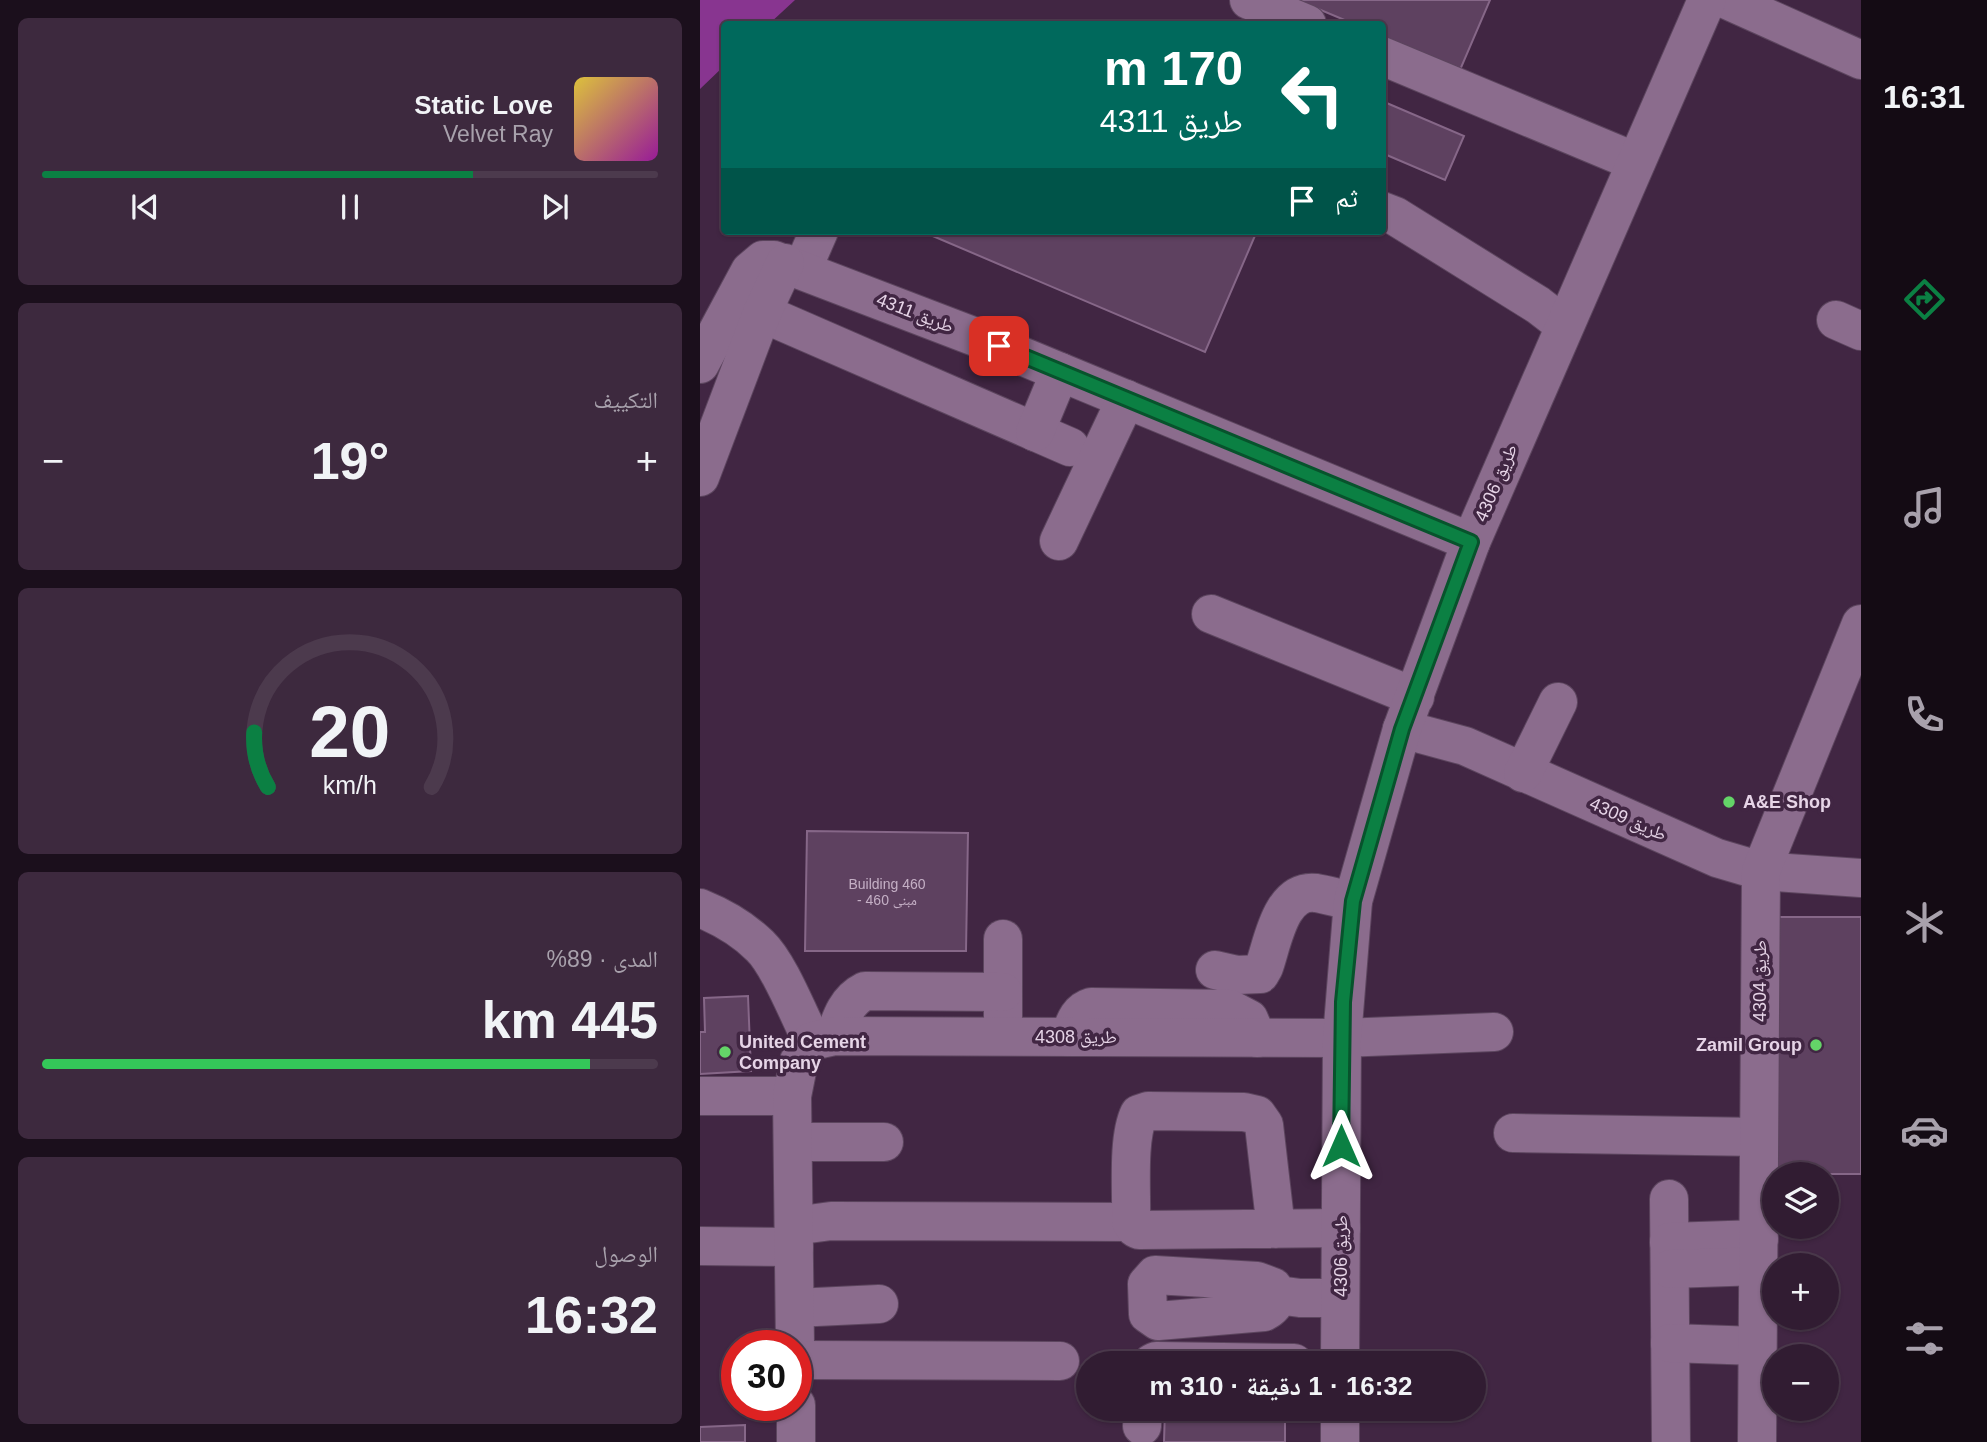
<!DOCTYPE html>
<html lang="ar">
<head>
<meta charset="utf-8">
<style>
  :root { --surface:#311c32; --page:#3d293e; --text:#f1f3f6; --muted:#a8a1ac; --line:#4c3a4d; --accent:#0b8043 }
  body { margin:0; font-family:Helvetica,"Noto Naskh Arabic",sans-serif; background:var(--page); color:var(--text); direction:rtl; height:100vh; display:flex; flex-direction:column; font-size:26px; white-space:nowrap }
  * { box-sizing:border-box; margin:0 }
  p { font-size:23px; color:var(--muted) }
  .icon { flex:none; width:38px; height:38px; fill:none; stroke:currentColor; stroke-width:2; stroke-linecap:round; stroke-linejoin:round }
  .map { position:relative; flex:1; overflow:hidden; direction:ltr }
  .drawer { display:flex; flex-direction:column; gap:18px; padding:18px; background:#1b0f1c; width:700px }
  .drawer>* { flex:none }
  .banner { position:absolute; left:21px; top:21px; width:665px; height:214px; border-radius:7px; box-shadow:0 2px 5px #0004,0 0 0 2px var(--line); direction:rtl; background:#00695c; color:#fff; overflow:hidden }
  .tools { position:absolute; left:1062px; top:1162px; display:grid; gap:14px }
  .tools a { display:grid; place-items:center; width:77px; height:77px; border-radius:50%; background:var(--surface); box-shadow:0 2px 5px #0004,0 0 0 2px var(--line); font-size:35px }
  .speed { position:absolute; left:21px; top:1330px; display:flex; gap:14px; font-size:35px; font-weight:700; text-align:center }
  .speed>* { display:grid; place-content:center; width:91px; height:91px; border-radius:50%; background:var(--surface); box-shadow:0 2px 5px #0004,0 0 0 2px var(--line); line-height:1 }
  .speed .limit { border:10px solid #d22; background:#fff; color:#111 }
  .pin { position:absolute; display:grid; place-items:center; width:60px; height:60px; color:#fff; margin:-30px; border-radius:14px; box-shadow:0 4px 10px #0006 }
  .me { position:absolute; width:77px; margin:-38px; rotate:0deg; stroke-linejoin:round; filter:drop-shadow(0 0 5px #0008) }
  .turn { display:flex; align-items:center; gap:24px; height:147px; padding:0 28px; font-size:32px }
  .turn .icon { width:91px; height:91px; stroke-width:2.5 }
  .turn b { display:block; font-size:49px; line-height:60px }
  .then { display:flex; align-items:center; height:66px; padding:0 28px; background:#0003; gap:14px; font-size:26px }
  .big { font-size:52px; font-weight:700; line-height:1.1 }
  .drawer .widget { flex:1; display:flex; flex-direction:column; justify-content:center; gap:10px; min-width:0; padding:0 24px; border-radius:10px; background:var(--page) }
  .drawer .dial { align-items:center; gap:0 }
  .dial svg { height:182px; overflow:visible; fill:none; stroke:var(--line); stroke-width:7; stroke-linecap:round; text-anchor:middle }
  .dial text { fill:var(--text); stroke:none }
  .song { display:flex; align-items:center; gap:21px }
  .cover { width:84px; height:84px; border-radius:10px; background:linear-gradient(135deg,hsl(50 70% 55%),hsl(300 70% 35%)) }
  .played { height:7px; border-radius:4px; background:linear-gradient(90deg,var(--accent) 70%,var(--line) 70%) }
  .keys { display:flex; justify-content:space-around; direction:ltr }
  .heat { display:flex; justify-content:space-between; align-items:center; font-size:38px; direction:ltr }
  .charge { height:10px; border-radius:5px; background:linear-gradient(90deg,#34c759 89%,var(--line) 0) }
  .trip { position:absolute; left:376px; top:1351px; width:410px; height:70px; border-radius:35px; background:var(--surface); box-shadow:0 2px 5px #0004,0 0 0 2px var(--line); font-weight:700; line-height:70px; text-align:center; direction:rtl }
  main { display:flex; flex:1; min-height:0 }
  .tabs { display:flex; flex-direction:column; width:126px; justify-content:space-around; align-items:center; background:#140b14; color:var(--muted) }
  .tabs .icon { width:49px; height:49px }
  .tabs .on { color:var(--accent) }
  .tabs b { font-size:32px; color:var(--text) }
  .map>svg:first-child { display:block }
  .water { fill:#883590 }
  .building { fill:#5e4160; stroke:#866788; stroke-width:2 }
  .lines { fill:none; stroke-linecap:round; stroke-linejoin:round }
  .minor-casing { stroke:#5c455e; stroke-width:40 }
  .minor { stroke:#8b6c8d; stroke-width:38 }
  .route-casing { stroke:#07532c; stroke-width:18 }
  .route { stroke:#0b8043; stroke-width:12 }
  .poi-dot { fill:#64d468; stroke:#412643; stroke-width:2.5 }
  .labels { text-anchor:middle; stroke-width:7; stroke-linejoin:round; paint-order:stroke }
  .number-label { font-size:14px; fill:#c4afc5 }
  .street-label { font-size:18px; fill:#e6d4e7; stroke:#412643 }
  .poi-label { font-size:18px; font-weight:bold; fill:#e6d4e7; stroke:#412643; text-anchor:start }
</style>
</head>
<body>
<main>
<nav class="tabs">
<b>16:31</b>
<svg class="icon on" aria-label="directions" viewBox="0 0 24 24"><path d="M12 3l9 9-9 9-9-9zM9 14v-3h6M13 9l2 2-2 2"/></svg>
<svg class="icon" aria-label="music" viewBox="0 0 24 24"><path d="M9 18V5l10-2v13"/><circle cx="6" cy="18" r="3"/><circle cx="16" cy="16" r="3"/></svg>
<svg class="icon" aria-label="phone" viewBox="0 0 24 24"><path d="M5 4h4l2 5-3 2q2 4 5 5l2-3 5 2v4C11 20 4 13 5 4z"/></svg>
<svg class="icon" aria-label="climate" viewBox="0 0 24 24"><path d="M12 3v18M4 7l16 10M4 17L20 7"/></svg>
<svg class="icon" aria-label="car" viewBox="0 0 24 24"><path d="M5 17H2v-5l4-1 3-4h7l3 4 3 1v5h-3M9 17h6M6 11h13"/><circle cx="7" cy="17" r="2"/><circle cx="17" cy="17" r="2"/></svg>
<svg class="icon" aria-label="filters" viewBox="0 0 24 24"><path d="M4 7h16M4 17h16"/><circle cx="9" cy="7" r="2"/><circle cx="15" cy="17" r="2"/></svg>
</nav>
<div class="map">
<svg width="1161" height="1442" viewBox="0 0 1161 1442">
  <rect width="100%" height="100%" fill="#412643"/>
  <polygon class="water" points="0,0 95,0 69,24 24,24 24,66 0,89"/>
  <g class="building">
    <polygon points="597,0 790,0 760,70 682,37 682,24 654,24"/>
    <polygon points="682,101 764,136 745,180 682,153"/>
    <polygon points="221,231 557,231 505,352"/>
    <polygon points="107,831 268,833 266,951 105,951"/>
    <polygon points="1073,917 1161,917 1161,1174 1070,1174"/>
    <polygon points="48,996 51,1071 0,1074 0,1032 5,1032 4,998"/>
    <polygon points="465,1409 585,1409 585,1442 464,1442"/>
    <polygon points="45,1425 45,1442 0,1442 0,1427"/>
  </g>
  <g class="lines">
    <defs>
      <g id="minor">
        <polyline points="549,0 607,24"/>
        <polyline points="1027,0 1161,60"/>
        <polyline points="682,56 936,162"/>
        <polyline points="682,211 695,216 838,305 864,325"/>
        <polyline points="102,270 119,231"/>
        <polyline points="62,313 370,447"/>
        <polyline points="1136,320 1161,331"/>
        <polyline points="0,364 50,271 63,260 74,260 278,338 771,542"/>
        <polyline points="335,432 360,372"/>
        <polyline points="0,477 62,313 85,263"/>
        <polyline points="359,541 426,399"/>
        <polyline points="511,614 715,697"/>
        <polyline points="702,729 765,746 1017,858 1061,871 1161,878"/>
        <polyline points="823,773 858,702"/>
        <path d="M0 908C22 917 43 929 60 946 79 964 99 1016 112 1041"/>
        <path d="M515 970 537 975 560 974 564 967C573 942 580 889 616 893 628 895 641 899 653 901"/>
        <polyline points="303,1017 303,939"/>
        <path d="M135 1036C141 1017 147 1000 165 991L303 992"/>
        <path d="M369 1037C374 1025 377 1011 391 1007L530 1009 549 1019 557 1038"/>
        <polyline points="0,1096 92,1096"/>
        <polyline points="813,1133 1059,1137"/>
        <polyline points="93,1142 184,1142"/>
        <polyline points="969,1199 971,1442"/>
        <polyline points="94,1226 131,1221 431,1222"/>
        <path d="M576 1229 564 1125 557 1115 544 1112 448 1111 439 1114C427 1139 432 1193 431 1222L435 1228 439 1230 641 1228"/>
        <polyline points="969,1242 1059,1239"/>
        <polyline points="0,1246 94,1247"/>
        <polyline points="970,1269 1059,1266"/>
        <path d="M578 1295C575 1304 572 1308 564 1312L458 1321 448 1314 447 1284 455 1275 557 1281 573 1287 578 1295 600 1298H640"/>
        <polyline points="95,1308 179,1304"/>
        <polyline points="970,1343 1057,1346"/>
        <polyline points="95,1346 92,1096 99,1061 112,1041 135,1036 642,1038 794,1032"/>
        <polyline points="96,1360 360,1361"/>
        <polyline points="452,1363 456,1361 594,1363"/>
        <polyline points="640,1363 642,1038 653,901 702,729 771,542 1007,0"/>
        <polyline points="96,1405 96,1442"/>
        <polyline points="442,1426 443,1409"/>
        <polyline points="640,1442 640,1409"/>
        <polyline points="1057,1442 1061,871 1161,624"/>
      </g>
    </defs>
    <use href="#minor" class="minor-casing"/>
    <use href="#minor" class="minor"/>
  </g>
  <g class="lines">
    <defs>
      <polyline id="route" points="299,346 771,542 702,729 653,901 643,1002 641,1146"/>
    </defs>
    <use href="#route" class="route-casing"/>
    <use href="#route" class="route"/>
  </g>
  <g class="poi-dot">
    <circle cx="1029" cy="802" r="7"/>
    <circle cx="1116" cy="1045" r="7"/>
    <circle cx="25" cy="1052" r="7"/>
  </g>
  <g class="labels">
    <g class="number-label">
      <text x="187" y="889">Building 460<tspan x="187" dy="16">- مبنى 460</tspan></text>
    </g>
    <g class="street-label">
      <text transform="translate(215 313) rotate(21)" y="6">طريق 4311</text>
      <text transform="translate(796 483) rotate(-67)" y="6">طريق 4306</text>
      <text transform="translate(928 819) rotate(24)" y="6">طريق 4309</text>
      <text transform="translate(1060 981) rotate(-90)" y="6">طريق 4304</text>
      <text x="376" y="1043">طريق 4308</text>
      <text transform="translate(641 1256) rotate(-90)" y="6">طريق 4306</text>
    </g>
    <g class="poi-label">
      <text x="1043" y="808">A&amp;E Shop</text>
      <text x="39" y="1048">United Cement<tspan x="39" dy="21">Company</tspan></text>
      <text x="1102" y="1051" text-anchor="end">Zamil Group</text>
    </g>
  </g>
</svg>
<div class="tools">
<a><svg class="icon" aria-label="layers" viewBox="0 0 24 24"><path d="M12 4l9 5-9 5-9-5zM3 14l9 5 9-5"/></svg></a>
<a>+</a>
<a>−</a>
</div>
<div class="speed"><div class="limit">30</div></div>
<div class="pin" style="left:299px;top:346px;background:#d93025"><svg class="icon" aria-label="arrive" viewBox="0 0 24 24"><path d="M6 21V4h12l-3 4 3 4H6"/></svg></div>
<svg class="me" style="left:641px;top:1146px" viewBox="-20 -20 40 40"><path d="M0-17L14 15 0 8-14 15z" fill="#0b8043" stroke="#fff" stroke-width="4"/></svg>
<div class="trip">16:32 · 1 دقيقة · 310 m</div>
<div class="banner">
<div class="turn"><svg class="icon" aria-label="left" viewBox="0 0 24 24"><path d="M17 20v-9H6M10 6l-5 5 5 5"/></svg><div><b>170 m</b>طريق 4311</div></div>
<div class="then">ثم<svg class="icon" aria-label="arrive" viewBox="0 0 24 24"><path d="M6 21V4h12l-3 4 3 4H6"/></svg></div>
</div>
</div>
<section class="drawer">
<div class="widget">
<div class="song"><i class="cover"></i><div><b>Static Love</b><p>Velvet Ray</p></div></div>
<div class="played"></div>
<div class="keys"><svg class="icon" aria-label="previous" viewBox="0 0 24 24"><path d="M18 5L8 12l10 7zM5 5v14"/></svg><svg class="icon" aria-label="pause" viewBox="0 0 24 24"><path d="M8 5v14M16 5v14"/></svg><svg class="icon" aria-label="next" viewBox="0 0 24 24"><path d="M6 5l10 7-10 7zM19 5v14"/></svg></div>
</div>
<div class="widget"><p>التكييف</p>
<div class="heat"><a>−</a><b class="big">19°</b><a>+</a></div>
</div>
<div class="widget dial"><svg viewBox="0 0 100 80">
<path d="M14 69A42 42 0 1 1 86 69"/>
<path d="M14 69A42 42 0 0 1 8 45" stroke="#0b8043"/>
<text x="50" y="56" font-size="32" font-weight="700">20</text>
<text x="50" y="72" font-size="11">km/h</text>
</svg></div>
<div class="widget"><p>المدى · 89%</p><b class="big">445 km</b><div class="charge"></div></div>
<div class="widget"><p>الوصول</p><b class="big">16:32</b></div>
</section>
</main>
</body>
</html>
